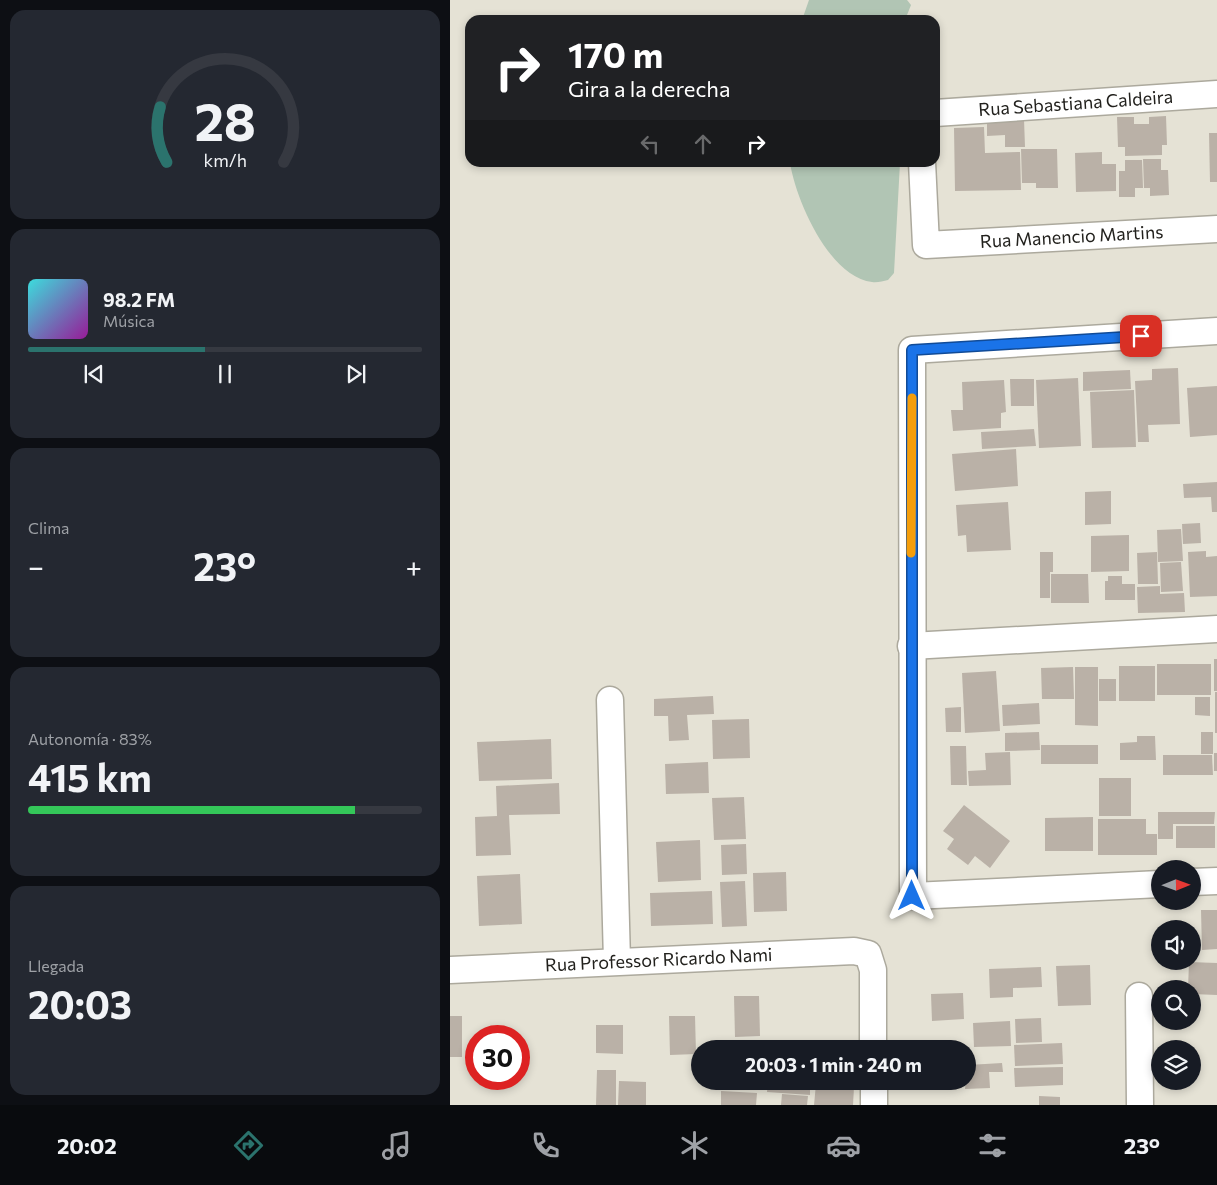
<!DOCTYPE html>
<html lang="es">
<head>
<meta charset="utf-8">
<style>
  :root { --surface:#171b24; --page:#242831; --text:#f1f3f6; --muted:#9ea1a6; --line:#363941; --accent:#2b736d }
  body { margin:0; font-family:Commissioner,sans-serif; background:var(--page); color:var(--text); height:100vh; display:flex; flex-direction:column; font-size:19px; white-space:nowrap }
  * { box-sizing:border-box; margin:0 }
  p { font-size:16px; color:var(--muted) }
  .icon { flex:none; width:28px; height:28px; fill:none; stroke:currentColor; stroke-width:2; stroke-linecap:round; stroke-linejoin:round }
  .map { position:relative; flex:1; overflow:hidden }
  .drawer { display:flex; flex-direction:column; gap:10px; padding:10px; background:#0d0f14; width:450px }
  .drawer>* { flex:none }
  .hud { position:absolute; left:15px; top:15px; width:475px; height:152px; border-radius:15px; box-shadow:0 2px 8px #0003; background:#202124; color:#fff; overflow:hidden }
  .needle { width:32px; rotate:89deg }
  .controls { position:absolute; left:701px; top:860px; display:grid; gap:10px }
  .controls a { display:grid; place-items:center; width:50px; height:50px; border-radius:50%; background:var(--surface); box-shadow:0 2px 8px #0003; font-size:25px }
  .speed { position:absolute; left:15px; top:1025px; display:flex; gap:10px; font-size:25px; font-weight:700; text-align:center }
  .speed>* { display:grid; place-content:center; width:65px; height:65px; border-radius:50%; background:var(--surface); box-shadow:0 2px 8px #0003; line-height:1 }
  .speed .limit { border:8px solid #d22; background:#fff; color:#111 }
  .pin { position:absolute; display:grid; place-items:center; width:42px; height:42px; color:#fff; margin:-21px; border-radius:10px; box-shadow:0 2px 8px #0006 }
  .me { position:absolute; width:55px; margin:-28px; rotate:0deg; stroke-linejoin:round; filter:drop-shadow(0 0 4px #0008) }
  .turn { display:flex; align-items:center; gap:18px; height:105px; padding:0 20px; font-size:22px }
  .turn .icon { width:65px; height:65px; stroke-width:2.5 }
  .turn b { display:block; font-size:35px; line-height:42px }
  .lanes { display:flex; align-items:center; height:48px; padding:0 20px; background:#0003; justify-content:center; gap:25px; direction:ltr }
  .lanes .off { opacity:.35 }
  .big { font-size:38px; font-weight:700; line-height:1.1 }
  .drawer .card { flex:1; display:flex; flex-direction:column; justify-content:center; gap:8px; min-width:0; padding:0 18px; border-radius:15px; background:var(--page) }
  .drawer .dial { align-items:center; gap:0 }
  .dial svg { height:130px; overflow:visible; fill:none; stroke:var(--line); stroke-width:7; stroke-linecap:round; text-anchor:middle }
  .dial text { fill:var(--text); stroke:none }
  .song { display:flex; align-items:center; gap:15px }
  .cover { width:60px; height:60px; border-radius:8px; background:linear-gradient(135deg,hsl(180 70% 55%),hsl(300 70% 35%)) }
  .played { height:5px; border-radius:2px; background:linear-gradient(90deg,var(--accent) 45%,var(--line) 45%) }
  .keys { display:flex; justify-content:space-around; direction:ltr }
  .heat { display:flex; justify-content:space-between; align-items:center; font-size:28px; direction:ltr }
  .charge { height:8px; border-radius:4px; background:linear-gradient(90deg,#34c759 83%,var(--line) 0) }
  .trip { position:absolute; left:241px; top:1040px; width:285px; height:50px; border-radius:25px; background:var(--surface); box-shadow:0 2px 8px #0003; font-weight:700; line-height:50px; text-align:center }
  .tab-bar { display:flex; height:80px; justify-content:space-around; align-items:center; background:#090b0e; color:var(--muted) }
  .tab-bar .icon { width:35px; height:35px }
  .tab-bar .selected { color:var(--accent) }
  .tab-bar b { font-size:22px; color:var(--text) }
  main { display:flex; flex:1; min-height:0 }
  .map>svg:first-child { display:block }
  .green { fill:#b1c5b4 }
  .building { fill:#bab1a7 }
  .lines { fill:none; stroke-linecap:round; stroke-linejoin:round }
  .street-casing { stroke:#aca99d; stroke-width:29 }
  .street { stroke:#fff; stroke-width:26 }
  .route-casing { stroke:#114b97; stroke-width:12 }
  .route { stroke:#1a73e8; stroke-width:9 }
  .slow { stroke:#f59e0b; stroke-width:9 }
  .labels { text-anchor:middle; stroke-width:4; stroke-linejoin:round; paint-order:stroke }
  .street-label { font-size:18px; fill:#22211d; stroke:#f2efe2 }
</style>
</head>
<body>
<main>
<section class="drawer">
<div class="card dial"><svg viewBox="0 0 100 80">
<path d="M14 69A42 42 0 1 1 86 69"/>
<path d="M14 69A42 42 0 0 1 10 35" stroke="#2b736d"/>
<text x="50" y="56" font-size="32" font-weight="700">28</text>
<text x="50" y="72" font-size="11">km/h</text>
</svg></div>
<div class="card">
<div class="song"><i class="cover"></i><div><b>98.2 FM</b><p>Música</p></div></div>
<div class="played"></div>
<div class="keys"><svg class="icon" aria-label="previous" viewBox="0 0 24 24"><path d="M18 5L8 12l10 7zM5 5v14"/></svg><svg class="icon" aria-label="pause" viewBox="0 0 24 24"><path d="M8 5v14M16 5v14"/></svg><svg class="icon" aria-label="next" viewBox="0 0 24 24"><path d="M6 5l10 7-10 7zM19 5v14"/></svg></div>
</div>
<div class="card"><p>Clima</p>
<div class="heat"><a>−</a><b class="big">23°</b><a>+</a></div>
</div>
<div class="card"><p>Autonomía · 83%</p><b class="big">415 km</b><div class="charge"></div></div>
<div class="card"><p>Llegada</p><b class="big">20:03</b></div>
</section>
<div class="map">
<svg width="767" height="1105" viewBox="0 0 767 1105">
  <rect width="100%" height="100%" fill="#e5e2d5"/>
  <g class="green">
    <polygon points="359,0 457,0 461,5 455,20 352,20"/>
    <path d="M340 163H450L444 273 438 280C433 281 427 283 422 282 379 277 346 200 340 163Z"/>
  </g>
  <g class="building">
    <polygon points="716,116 717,145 712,145 712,155 675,156 675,147 668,147 667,117 684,117 684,124 699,124 699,117"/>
    <polygon points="574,119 575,147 555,147 555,135 537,136 537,120"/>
    <polygon points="534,127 535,153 570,152 571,190 505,191 504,128"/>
    <polygon points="759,133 767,133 767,182 760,182"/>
    <polygon points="571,149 607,149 608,188 586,188 586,183 572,183"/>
    <polygon points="652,152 652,164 666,164 666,191 626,192 625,153"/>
    <polygon points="693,159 711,159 711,170 718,170 719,195 700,196 700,188 694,188"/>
    <polygon points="675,160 692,160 693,188 685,188 685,197 669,197 669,171 675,171"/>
    <polygon points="728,368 730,424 698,425 699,442 688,442 685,381 702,380 702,369"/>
    <polygon points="680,370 681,389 633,391 633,372"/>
    <polygon points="628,378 631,446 589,448 586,380"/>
    <polygon points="560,379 584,379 584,406 561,406"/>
    <polygon points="554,380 556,412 551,413 551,428 503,431 501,410 513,410 512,382"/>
    <polygon points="767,386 767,435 740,437 737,388"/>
    <polygon points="684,390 686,447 642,448 640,392"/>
    <polygon points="584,429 586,446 532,449 531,432"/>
    <polygon points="566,449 568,486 505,491 502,454"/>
    <polygon points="767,482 767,512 762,512 761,497 734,498 733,484"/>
    <polygon points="661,491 661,524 635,525 635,492"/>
    <polygon points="558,502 561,550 517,552 516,535 508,536 506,505"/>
    <polygon points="750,523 751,543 733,544 732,524"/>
    <polygon points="731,529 733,561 708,562 707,530"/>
    <polygon points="679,535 679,571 641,572 641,536"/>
    <polygon points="756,551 756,557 767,556 767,596 740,597 738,552"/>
    <polygon points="590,552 603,552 603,572 600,572 600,598 590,598"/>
    <polygon points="707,552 708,584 688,584 687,553"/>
    <polygon points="731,562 733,591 711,592 710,563"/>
    <polygon points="601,574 638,574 639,603 601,603"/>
    <polygon points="658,576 672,576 672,584 685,584 685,600 655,600 655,581 658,581"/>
    <polygon points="710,586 710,594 734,593 735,612 688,613 687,587"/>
    <rect x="764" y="659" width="3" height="32"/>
    <rect x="707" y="664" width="54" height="31"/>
    <rect x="669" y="666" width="36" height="35"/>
    <polygon points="623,667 624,699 592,699 591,668"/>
    <polygon points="625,667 648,667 648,726 625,725"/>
    <polygon points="546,671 550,731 515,733 512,673"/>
    <rect x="649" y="679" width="17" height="22"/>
    <rect x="765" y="692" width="2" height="41"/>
    <polygon points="263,696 264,714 237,715 239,740 219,741 218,716 204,716 204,699"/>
    <polygon points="745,697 760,697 760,716 745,715"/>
    <polygon points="589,703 590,724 553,726 552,705"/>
    <polygon points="511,707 511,732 496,732 495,708"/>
    <polygon points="299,719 300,758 263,759 262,720"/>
    <polygon points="589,732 590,750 555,751 555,733"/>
    <rect x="751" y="732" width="12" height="22"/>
    <polygon points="687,736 705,736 706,760 670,760 670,743 687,742"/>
    <polygon points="101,739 102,779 29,781 27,742"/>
    <rect x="591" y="745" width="57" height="19"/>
    <polygon points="500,746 516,746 517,785 501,785"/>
    <polygon points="560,752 561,785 519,786 518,771 536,770 535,753"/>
    <rect x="764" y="753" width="3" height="18"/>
    <polygon points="713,755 762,755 763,775 713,775"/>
    <polygon points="258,762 259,793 216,794 215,764"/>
    <rect x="649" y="778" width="32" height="38"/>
    <polygon points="109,783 110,814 59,815 61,855 26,856 25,817 47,816 46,786"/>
    <polygon points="294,797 296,839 264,840 262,798"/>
    <polygon points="514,805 560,841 540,868 525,856 518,865 497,849 504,839 493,831"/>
    <polygon points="708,812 765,812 764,824 723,824 723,839 708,839"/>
    <polygon points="643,817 643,851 595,851 595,818"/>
    <polygon points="648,819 696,819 696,834 707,834 707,855 648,855"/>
    <rect x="726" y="826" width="39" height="22"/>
    <polygon points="250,840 251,880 208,882 206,842"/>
    <polygon points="296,844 297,874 272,875 271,845"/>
    <polygon points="336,872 337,911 304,912 303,873"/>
    <polygon points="70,874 72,924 29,926 27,876"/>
    <polygon points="295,881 297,926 272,927 270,882"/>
    <polygon points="262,891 263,924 201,926 200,893"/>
    <polygon points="751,910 767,910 767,949 752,950"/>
    <polygon points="739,962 767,963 767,995 742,994 742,989 738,989"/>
    <polygon points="640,965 641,1005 608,1006 606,966"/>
    <polygon points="591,967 592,987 563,988 563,997 540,998 539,969"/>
    <polygon points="513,993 514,1019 482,1021 481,994"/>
    <polygon points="284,996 309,996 310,1036 285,1037"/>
    <rect x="0" y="1016" width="12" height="41"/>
    <polygon points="219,1016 245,1016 246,1054 220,1055"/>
    <polygon points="591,1018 592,1042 566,1043 565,1019"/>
    <polygon points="560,1021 561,1046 524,1047 523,1023"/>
    <polygon points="146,1025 173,1025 173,1054 146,1053"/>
    <polygon points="612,1043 613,1064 565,1066 564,1045"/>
    <polygon points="552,1063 553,1072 539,1072 540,1088 515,1089 518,1065"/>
    <polygon points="613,1067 613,1085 565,1087 564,1068"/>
    <polygon points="147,1070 166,1070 166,1105 146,1105"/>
    <polygon points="169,1081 196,1082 196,1105 168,1105"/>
    <polygon points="318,1081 353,1081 353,1084 360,1085 360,1095 317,1092"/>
    <polygon points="467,1081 511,1081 512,1088 467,1090"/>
    <polygon points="366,1084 404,1087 403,1105 364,1105"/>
    <polygon points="271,1091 307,1093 306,1105 271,1105"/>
    <polygon points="332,1094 358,1096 357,1105 331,1105"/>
    <polygon points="589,1096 610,1097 610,1105 589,1105"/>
  </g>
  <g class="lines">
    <defs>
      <g id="street">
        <path id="s1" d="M485 113 767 94"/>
        <path id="s2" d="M472 162 476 245 767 229"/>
        <polyline points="461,646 767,629"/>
        <polyline points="160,700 167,961"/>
        <polyline points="742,882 767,881"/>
        <polyline points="710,884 463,896 462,350 767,331"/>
        <path id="s3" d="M0 970 404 951 418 954 423 970V1049"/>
        <polyline points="689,996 690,1105"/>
        <polyline points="424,1081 424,1105"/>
      </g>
    </defs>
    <use href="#street" class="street-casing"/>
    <use href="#street" class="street"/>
  </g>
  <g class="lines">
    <defs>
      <polyline id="route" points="462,896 462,350 691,336"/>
    </defs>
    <use href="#route" class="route-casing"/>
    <use href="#route" class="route"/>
    <polyline class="slow" points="461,553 462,398"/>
  </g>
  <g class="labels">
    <g class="street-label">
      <text dy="6" stroke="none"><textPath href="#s1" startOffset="141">Rua Sebastiana Caldeira</textPath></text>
      <text dy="6" stroke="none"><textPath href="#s2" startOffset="229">Rua Manencio Martins</textPath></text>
      <text dy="6" stroke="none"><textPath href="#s3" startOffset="209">Rua Professor Ricardo Nami</textPath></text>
    </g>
  </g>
</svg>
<div class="controls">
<a><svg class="needle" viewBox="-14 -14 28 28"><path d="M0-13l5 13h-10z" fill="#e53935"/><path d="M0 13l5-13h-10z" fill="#9ea1a6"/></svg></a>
<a><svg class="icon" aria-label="sound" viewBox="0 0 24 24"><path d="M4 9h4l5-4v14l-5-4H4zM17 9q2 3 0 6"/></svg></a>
<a><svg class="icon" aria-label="search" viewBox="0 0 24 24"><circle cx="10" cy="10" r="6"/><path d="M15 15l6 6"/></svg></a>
<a><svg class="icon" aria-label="layers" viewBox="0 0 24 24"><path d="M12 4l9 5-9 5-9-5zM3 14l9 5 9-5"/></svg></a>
</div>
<div class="speed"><div class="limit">30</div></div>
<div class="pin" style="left:691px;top:336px;background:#d93025"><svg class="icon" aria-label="arrive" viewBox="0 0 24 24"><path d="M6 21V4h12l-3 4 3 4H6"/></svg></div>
<svg class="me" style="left:462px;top:896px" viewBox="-20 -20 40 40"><path d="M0-17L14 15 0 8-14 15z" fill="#1a73e8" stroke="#fff" stroke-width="4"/></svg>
<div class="trip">20:03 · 1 min · 240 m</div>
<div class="hud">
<div class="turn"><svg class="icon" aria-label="right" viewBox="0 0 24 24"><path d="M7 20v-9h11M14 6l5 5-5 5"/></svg><div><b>170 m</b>Gira a la derecha</div></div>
<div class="lanes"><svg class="icon off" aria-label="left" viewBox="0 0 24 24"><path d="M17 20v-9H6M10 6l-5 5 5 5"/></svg><svg class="icon off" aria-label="ahead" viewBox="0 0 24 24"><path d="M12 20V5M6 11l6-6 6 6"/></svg><svg class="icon" aria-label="right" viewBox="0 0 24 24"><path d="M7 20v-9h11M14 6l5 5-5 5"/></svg></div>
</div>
</div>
</main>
<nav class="tab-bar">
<b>20:02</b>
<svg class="icon selected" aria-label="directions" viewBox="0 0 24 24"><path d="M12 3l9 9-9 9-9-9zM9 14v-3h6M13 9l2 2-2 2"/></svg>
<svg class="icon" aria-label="music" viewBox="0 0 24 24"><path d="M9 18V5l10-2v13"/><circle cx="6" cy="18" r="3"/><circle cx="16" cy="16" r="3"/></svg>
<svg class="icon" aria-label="phone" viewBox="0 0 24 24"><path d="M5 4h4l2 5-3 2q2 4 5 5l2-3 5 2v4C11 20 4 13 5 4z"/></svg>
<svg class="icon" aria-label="climate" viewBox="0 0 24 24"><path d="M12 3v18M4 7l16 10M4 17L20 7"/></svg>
<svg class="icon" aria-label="car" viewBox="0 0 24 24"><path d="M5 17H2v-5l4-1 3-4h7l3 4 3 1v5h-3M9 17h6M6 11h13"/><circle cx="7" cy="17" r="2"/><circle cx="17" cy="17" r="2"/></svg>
<svg class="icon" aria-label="filters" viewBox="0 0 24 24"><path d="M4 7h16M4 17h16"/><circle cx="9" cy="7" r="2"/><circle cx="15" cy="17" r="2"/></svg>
<b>23°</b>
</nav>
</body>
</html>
